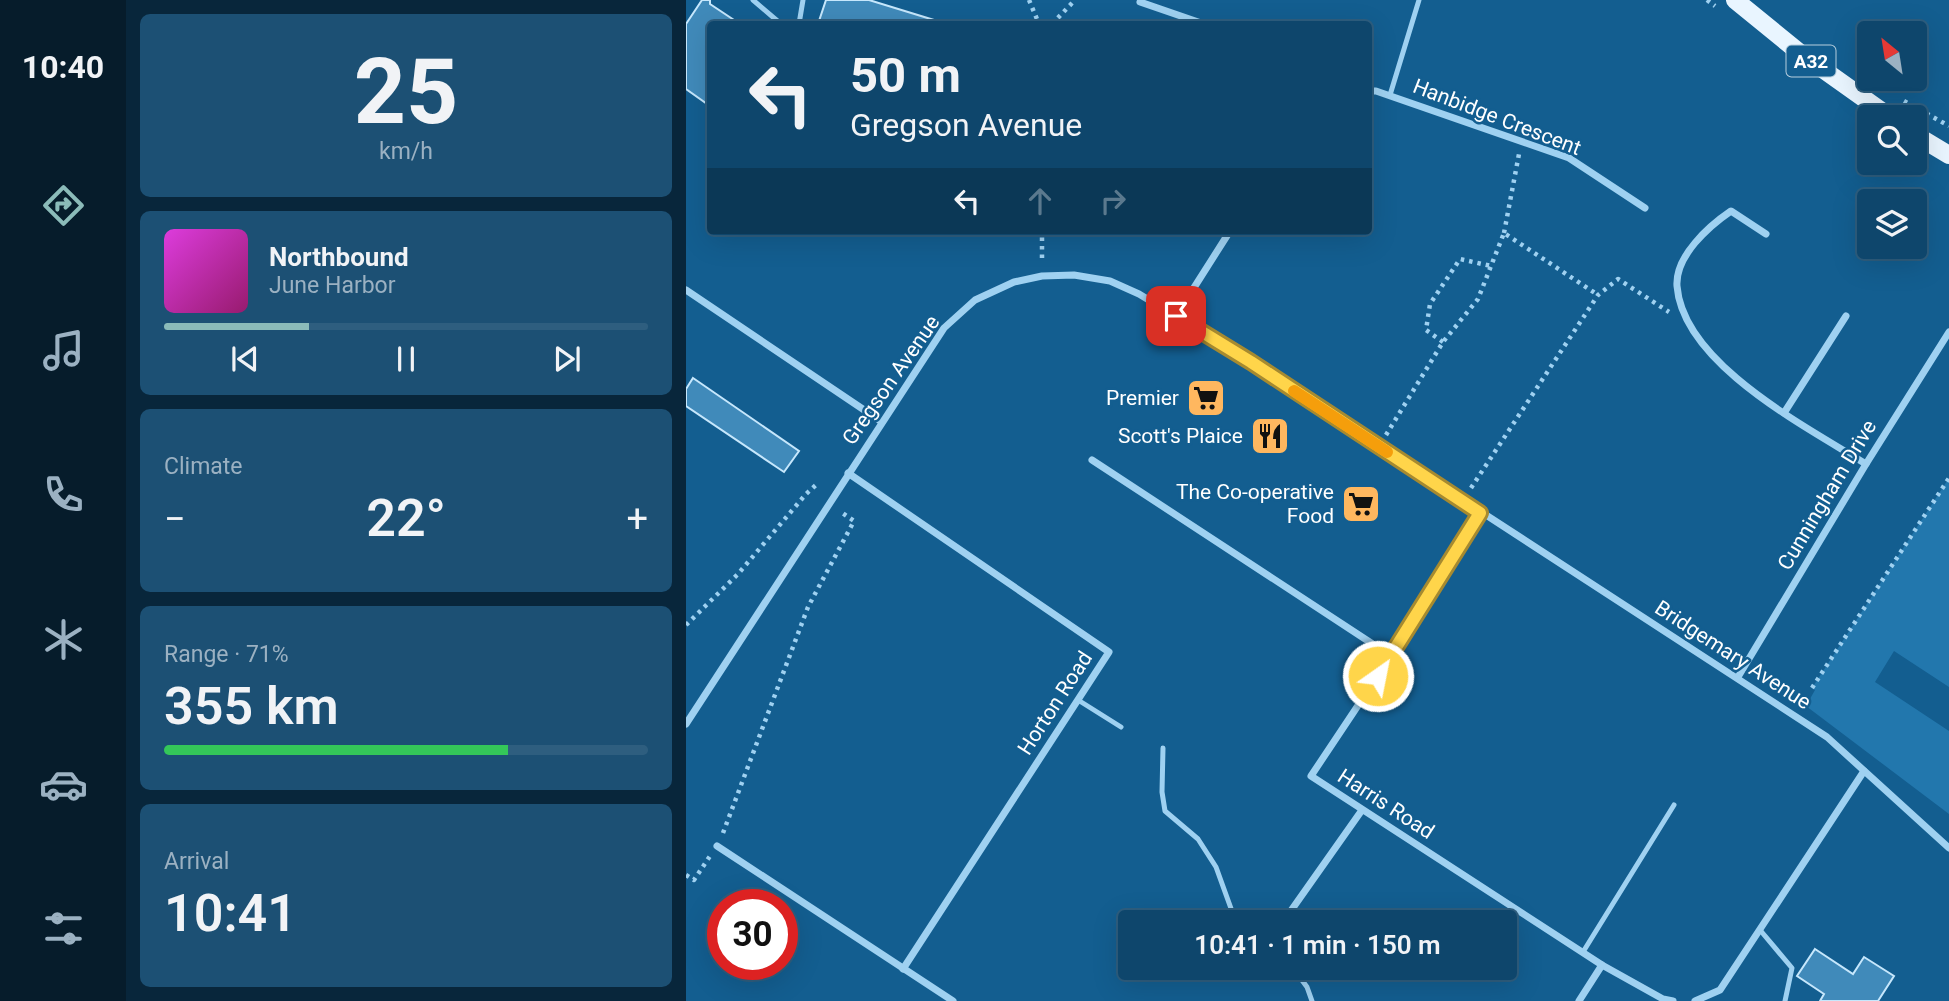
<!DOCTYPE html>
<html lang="en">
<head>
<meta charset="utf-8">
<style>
  :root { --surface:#0e466c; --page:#1c5074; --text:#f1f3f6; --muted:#9bb1c2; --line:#2e5e7f; --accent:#8bbbb9 }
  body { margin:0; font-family:Roboto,sans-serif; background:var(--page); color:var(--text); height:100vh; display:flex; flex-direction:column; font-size:26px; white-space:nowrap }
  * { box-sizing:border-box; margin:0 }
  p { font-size:23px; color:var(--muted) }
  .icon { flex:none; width:38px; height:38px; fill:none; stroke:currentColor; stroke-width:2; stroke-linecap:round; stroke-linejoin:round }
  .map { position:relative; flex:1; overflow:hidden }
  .details { display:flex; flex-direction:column; gap:14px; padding:14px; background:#08263b; width:560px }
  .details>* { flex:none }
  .top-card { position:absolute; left:21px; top:21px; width:665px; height:214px; border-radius:7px; box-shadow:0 7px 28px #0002,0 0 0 2px var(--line); background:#0e466c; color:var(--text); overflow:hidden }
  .needle { width:46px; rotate:330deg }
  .fabs { position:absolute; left:1171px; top:21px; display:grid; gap:14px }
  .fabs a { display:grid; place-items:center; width:70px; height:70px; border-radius:7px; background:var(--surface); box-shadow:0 7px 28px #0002,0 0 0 2px var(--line); font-size:35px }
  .speed { position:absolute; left:21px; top:889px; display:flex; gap:14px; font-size:35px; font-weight:700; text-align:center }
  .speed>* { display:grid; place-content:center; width:91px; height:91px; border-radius:50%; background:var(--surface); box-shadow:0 7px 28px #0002,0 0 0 2px var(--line); line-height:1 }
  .speed .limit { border:10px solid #d22; background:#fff; color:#111 }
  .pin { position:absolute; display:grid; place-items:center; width:60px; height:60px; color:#fff; margin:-30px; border-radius:14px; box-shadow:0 4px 10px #0006 }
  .me { position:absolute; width:77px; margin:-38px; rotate:33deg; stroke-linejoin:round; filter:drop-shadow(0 0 5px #0008) }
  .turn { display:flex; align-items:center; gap:24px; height:147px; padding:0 28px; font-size:32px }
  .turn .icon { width:91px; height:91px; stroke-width:2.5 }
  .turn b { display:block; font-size:49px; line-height:60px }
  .lanes { display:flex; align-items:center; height:66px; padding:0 28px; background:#0003; justify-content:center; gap:35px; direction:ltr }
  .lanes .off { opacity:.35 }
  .big { font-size:52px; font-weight:600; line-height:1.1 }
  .details .tile { flex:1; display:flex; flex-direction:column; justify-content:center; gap:10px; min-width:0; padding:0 24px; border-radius:10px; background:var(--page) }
  .details .dial { align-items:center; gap:0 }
  .dial b { font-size:91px; line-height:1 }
  .song { display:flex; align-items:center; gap:21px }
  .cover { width:84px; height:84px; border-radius:10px; background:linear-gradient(135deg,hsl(300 70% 55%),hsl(320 70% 35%)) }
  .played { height:7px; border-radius:4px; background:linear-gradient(90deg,var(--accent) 30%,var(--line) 30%) }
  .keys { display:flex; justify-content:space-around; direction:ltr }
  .heat { display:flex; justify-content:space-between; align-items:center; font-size:38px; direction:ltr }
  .charge { height:10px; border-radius:5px; background:linear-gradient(90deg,#34c759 71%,var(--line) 0) }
  .trip { position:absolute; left:432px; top:910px; width:399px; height:70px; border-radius:7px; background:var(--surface); box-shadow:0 7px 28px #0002,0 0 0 2px var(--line); font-weight:600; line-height:70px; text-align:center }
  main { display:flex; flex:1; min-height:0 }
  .menu { display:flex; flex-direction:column; width:126px; justify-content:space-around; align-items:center; background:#061c2b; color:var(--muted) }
  .menu .icon { width:49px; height:49px }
  .menu .active { color:var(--accent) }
  .menu b { font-size:32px; color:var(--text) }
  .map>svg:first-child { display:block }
  .green { fill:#2277ad }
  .building { fill:#408aba; stroke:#c6e7fc; stroke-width:2 }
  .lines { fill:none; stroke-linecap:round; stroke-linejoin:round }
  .path { stroke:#9fd1f1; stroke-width:4.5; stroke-dasharray:3.5 5; stroke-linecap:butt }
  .service { stroke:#9fd1f1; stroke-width:5 }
  .minor { stroke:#9fd1f1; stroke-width:7 }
  .primary { stroke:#e9f5ff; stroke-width:18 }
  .route-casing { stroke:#a68a30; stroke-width:18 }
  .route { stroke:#ffd54a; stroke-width:12 }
  .slow { stroke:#f59e0b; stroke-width:12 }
  .labels { text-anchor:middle; stroke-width:5; stroke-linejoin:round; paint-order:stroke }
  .shield { fill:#135e90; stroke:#b8cfde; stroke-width:2 }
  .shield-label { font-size:19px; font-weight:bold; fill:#fff }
  .street-label { font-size:21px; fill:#fff; stroke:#135e90 }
  .poi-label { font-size:21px; fill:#fff; stroke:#135e90; text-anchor:end }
</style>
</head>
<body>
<main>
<nav class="menu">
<b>10:40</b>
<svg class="icon active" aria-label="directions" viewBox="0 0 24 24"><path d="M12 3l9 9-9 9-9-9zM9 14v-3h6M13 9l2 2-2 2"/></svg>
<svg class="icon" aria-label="music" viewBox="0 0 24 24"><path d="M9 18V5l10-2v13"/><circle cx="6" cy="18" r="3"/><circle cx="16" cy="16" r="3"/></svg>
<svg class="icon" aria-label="phone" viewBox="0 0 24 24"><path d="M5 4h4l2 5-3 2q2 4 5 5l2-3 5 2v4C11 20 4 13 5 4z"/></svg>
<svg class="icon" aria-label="climate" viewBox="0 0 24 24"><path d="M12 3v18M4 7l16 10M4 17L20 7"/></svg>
<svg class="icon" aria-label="car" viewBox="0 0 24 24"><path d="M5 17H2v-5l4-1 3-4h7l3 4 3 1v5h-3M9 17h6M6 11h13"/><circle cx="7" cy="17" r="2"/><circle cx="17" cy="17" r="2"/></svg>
<svg class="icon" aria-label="filters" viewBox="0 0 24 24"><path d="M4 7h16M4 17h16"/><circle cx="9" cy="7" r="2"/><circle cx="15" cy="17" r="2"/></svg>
</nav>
<section class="details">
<div class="tile dial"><b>25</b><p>km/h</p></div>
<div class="tile">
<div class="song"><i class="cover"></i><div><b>Northbound</b><p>June Harbor</p></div></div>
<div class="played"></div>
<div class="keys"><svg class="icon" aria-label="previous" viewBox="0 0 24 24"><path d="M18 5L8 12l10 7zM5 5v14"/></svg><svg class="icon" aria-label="pause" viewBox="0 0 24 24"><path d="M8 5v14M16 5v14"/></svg><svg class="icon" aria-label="next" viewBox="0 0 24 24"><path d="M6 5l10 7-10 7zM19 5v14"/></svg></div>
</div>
<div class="tile"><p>Climate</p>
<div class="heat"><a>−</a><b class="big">22°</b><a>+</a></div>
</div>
<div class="tile"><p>Range · 71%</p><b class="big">355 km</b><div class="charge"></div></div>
<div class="tile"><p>Arrival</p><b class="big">10:41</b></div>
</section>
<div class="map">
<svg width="1263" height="1001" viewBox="0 0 1263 1001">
  <rect width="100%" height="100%" fill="#135e90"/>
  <polygon class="green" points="1263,478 1263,687 1208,651 1189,682 1263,731 1263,814 1120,706 1129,690 1126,688"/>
  <g class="building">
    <polygon points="16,0 24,0 24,4 54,24 24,24 24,106 0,89 0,24"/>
    <polygon points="140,0 183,0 248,20 247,24 132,24"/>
    <polygon points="7,378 113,451 98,472 0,406 0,389"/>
    <polygon points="1129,949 1167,974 1178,957 1208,976 1192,1001 1134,1001 1138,994 1111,976"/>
  </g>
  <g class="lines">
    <g class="path">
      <polyline points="343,0 353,24"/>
      <polyline points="1021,0 1029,6"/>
      <polyline points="366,24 389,0"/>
      <polyline points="1218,101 1263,126"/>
      <polyline points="352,231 356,234 356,263"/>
      <polyline points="818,233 833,154"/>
      <polyline points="757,342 740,330 744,304 774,259 805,266"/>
      <polyline points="700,435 757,342 792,299 818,233 912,295"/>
      <polyline points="785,488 912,295 932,279 983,312"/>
      <polyline points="0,625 52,574 120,494 131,484"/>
      <polyline points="1126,688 1263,478"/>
      <polyline points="37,833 122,607 168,521 155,512"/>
      <polyline points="0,875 8,880 24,856"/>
    </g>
    <g class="service">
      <polyline points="67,0 95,24"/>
      <polyline points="113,24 117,0"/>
      <polyline points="704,95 733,0"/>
      <polyline points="392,700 435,727"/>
      <polyline points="477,748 476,792 479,811 512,839 530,867 547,914 560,922"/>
      <polyline points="1074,930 1106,968 1099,1001"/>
      <polyline points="897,952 988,805"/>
      <polyline points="607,968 621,987 626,1001"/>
    </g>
    <g class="minor">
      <polyline points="454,2 518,24"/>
      <polyline points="682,91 690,91 883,158 959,208"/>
      <path d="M1080 234 1045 211C1023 226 989 256 991 286 997 364 1121 427 1180 464"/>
      <polyline points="0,290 196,422"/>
      <polyline points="490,316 544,231"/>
      <polyline points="1098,413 1160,316"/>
      <polyline points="406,460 705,656"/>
      <polyline points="162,473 423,652 217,969"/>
      <polyline points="794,513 705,656 625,776 916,965 977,999 987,1001"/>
      <polyline points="1052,677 1180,464 1263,332"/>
      <polyline points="0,724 258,328 289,300 328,282 356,276 388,275 424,281 453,294 565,362 1141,737 1263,848"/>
      <polyline points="31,846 267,1001"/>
      <polyline points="597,922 676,810"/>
      <polyline points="893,1001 916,965"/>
      <polyline points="1009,1001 1034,990 1178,771"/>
    </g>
    <g class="primary">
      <polyline points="1049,0 1114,53 1204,117"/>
      <polyline points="1228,134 1263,155"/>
    </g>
  </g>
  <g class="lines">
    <defs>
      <polyline id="route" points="490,316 565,362 794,513 692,676"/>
    </defs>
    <use href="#route" class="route-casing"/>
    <use href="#route" class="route"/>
    <polyline class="slow" points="608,391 701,452"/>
  </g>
  <defs>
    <symbol id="supermarket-square" viewBox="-11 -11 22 22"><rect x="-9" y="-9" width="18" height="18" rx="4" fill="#ffb75f" stroke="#135e90"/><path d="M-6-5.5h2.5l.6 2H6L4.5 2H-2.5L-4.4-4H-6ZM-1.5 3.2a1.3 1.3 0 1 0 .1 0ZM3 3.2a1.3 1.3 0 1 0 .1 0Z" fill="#111"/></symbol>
    <symbol id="restaurant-square" viewBox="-11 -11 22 22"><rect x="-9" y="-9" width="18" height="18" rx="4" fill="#ffb75f" stroke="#135e90"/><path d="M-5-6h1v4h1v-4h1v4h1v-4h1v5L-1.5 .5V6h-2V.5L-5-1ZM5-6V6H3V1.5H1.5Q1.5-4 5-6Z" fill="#111"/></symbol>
  </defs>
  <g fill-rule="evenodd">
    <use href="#supermarket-square" x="498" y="376" width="44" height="44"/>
    <use href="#restaurant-square" x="562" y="414" width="44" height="44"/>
    <use href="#supermarket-square" x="653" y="482" width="44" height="44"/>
  </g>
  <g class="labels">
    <rect class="shield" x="1100.5" y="45.5" width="49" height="31" rx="5"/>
    <g class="shield-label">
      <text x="1125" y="68">A32</text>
    </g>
    <g class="street-label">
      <text transform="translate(811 117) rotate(21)" y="7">Hanbidge Crescent</text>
      <text transform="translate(205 380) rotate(-55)" y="7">Gregson Avenue</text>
      <text transform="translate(1141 495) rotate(-59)" y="7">Cunningham Drive</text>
      <text transform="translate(1047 655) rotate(33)" y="7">Bridgemary Avenue</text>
      <text transform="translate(369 703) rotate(-57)" y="7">Horton Road</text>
      <text transform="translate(700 804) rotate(33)" y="7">Harris Road</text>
    </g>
    <g class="poi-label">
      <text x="493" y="405">Premier</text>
      <text x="557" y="443">Scott's Plaice</text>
      <text x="648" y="499">The Co-operative<tspan x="648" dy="24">Food</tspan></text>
    </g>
  </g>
</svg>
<div class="fabs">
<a><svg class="needle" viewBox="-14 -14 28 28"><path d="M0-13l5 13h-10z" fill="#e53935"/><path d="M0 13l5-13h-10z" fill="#9bb1c2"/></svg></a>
<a><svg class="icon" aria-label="search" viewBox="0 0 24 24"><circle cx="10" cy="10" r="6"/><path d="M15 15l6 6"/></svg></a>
<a><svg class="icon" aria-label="layers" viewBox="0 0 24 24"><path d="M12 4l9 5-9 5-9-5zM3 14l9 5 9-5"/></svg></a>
</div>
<div class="speed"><div class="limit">30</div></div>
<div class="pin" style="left:490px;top:316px;background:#d93025"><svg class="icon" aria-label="arrive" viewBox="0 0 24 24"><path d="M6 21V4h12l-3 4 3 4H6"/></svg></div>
<svg class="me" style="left:692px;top:676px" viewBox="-20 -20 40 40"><circle r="17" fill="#ffd54a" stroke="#fff" stroke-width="3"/><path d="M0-11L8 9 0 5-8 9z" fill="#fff"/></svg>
<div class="trip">10:41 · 1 min · 150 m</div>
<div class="top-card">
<div class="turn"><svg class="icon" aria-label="left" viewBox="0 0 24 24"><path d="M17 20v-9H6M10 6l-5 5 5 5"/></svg><div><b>50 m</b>Gregson Avenue</div></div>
<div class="lanes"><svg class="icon" aria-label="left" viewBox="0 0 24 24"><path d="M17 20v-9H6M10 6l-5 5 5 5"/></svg><svg class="icon off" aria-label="ahead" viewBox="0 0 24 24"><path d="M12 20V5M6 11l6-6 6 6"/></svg><svg class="icon off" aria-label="right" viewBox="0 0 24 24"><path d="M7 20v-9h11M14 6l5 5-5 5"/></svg></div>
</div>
</div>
</main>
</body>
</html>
